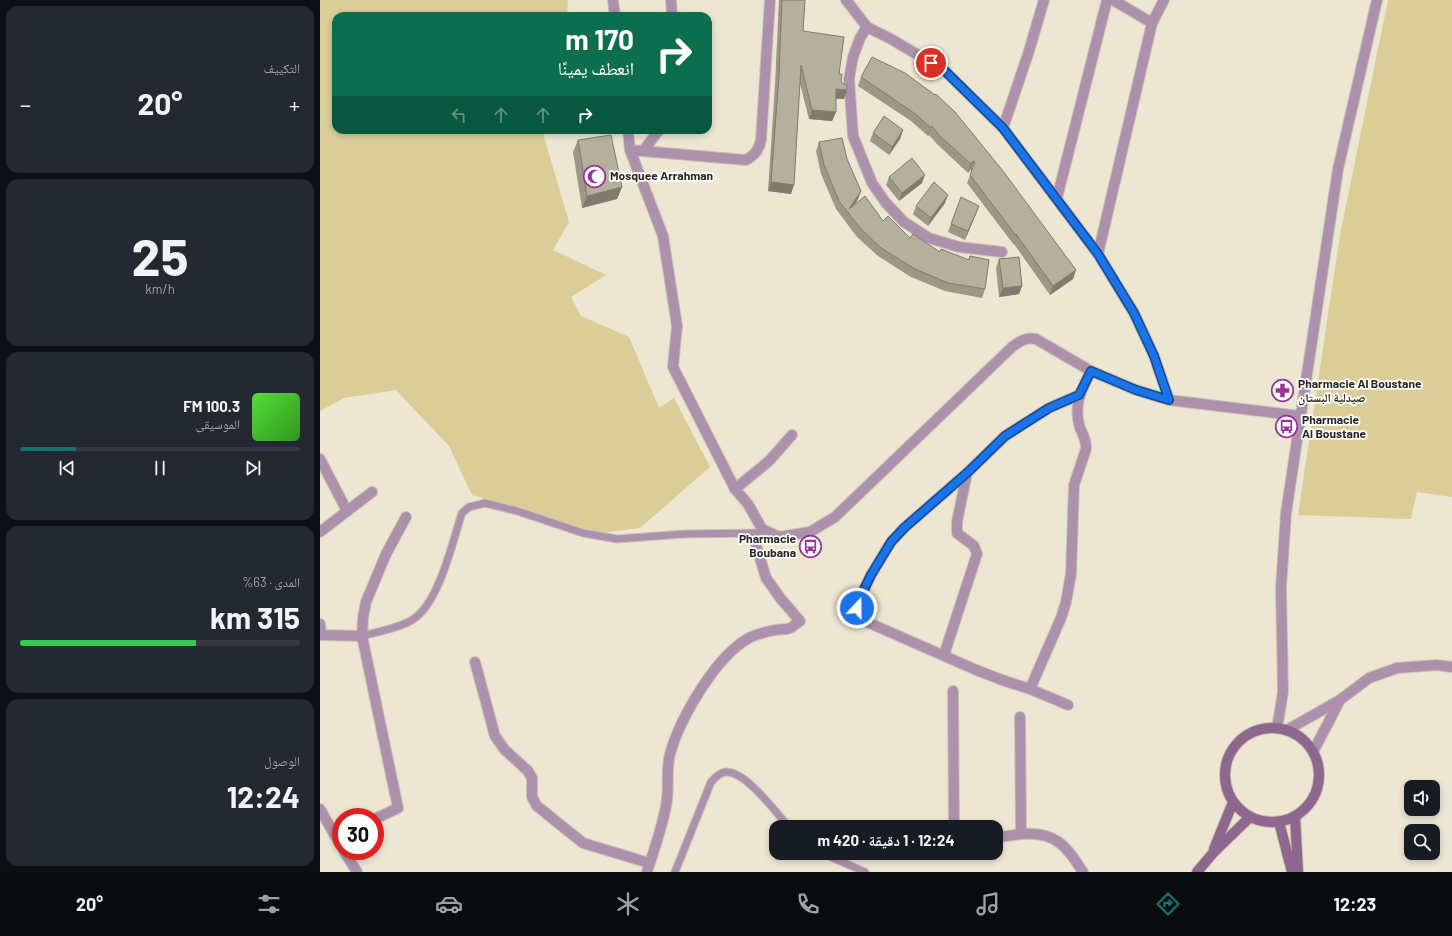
<!DOCTYPE html>
<html lang="ar">
<head>
<meta charset="utf-8">
<style>
  :root { --surface:#171b24; --page:#242831; --text:#f1f3f6; --muted:#9ea1a6; --line:#363941; --accent:#0f766e }
  body { margin:0; font-family:Barlow,"Noto Naskh Arabic",sans-serif; background:var(--page); color:var(--text); direction:rtl; height:100vh; display:flex; flex-direction:column; font-size:15px; white-space:nowrap }
  * { box-sizing:border-box; margin:0 }
  p { font-size:13px; color:var(--muted) }
  .icon { flex:none; width:22px; height:22px; fill:none; stroke:currentColor; stroke-width:2; stroke-linecap:round; stroke-linejoin:round }
  .map { position:relative; flex:1; overflow:hidden; direction:ltr }
  .details { display:flex; flex-direction:column; gap:6px; padding:6px; background:#0d0f14; width:320px }
  .details>* { flex:none }
  .guide { position:absolute; left:12px; top:12px; width:380px; height:122px; border-radius:12px; box-shadow:0 2px 6px #0003; direction:rtl; background:#0b6e4f; color:#fff; overflow:hidden }
  .fabs { position:absolute; left:1084px; top:780px; display:grid; gap:8px }
  .fabs a { display:grid; place-items:center; width:36px; height:36px; border-radius:8px; background:var(--surface); box-shadow:0 2px 6px #0003; font-size:20px }
  .speed { position:absolute; left:12px; top:808px; display:flex; gap:8px; font-size:20px; font-weight:700; text-align:center }
  .speed>* { display:grid; place-content:center; width:52px; height:52px; border-radius:50%; background:var(--surface); box-shadow:0 2px 6px #0003; line-height:1 }
  .speed .limit { border:6px solid #d22; background:#fff; color:#111 }
  .pin { position:absolute; display:grid; place-items:center; width:34px; height:34px; color:#fff; margin:-17px; border:2px solid #fff; border-radius:50%; box-shadow:0 1px 4px #0007 }
  .me { position:absolute; width:44px; margin:-22px; rotate:21deg; stroke-linejoin:round; filter:drop-shadow(0 0 3px #0008) }
  .turn { display:flex; align-items:center; gap:14px; height:84px; padding:0 12px; font-size:18px }
  .turn .icon { width:52px; height:52px; stroke-width:2.5 }
  .turn b { display:block; font-size:28px; line-height:34px }
  .lanes { display:flex; align-items:center; height:38px; padding:0 12px; background:#0003; justify-content:center; gap:20px; direction:ltr }
  .lanes .off { opacity:.35 }
  .big { font-size:30px; font-weight:700; line-height:1.1 }
  .details .widget { flex:1; display:flex; flex-direction:column; justify-content:center; gap:6px; min-width:0; padding:0 14px; border-radius:12px; background:var(--page) }
  .details .dial { align-items:center; gap:0 }
  .dial b { font-size:52px; line-height:1 }
  .song { display:flex; align-items:center; gap:12px }
  .cover { width:48px; height:48px; border-radius:6px; background:linear-gradient(135deg,hsl(110 70% 55%),hsl(110 70% 35%)) }
  .played { height:4px; border-radius:2px; background:linear-gradient(90deg,var(--accent) 20%,var(--line) 20%) }
  .keys { display:flex; justify-content:space-around; direction:ltr }
  .heat { display:flex; justify-content:space-between; align-items:center; font-size:22px; direction:ltr }
  .charge { height:6px; border-radius:3px; background:linear-gradient(90deg,#34c759 63%,var(--line) 0) }
  .trip { position:absolute; left:449px; top:820px; width:234px; height:40px; border-radius:12px; background:var(--surface); box-shadow:0 2px 6px #0003; font-weight:700; line-height:40px; text-align:center; direction:rtl }
  .tab-bar { display:flex; height:64px; justify-content:space-around; align-items:center; background:#090b0e; color:var(--muted) }
  .tab-bar .icon { width:28px; height:28px }
  .tab-bar .active { color:var(--accent) }
  .tab-bar b { font-size:18px; color:var(--text) }
  main { display:flex; flex:1; min-height:0 }
  .map>svg:first-child { display:block }
  .green { fill:#dbcd98 }
  .lines { fill:none; stroke-linecap:round; stroke-linejoin:round }
  .service-casing { stroke:#c9c4b2; stroke-width:9 }
  .minor-casing { stroke:#c9c4b2; stroke-width:12 }
  .tertiary-casing { stroke:#c9c4b2; stroke-width:12 }
  .secondary-casing { stroke:#c9c4b2; stroke-width:12 }
  .service { stroke:#ad90ab; stroke-width:7 }
  .minor { stroke:#ad90ab; stroke-width:10 }
  .tertiary { stroke:#ad90ab; stroke-width:10 }
  .secondary { stroke:#8f668e; stroke-width:10 }
  .wall { fill:#9c9787 }
  .shaded-wall { fill:#7f7b6e }
  .building { fill:#b5b09d; stroke:#7f7b6e }
  .route-casing { stroke:#114b97; stroke-width:10 }
  .route { stroke:#1a73e8; stroke-width:7 }
  .labels { text-anchor:middle; stroke-width:3.5; stroke-linejoin:round; paint-order:stroke }
  .poi-label { font-size:12px; font-weight:bold; fill:#292720; stroke:#fff; text-anchor:start }
</style>
</head>
<body>
<main>
<div class="map">
<svg width="1132" height="872" viewBox="0 0 1132 872">
  <rect width="100%" height="100%" fill="#ece6d2"/>
  <g class="green">
    <polygon points="0,0 248,0 247,16 16,16 16,130 222,130 249,222 233,250 286,275 251,297 261,316 309,337 339,408 354,398 390,467 320,528 272,534 220,516 152,495 129,446 76,390 24,398 0,411"/>
    <polygon points="1068,0 1132,0 1132,497 1097,492 1091,519 978,515 1020,235"/>
  </g>
  <g class="lines">
    <defs>
      <g id="service">
        <path d="M42 636C56 632 80 628 92 620 119 604 132 543 142 513L149 507 165 503 197 511 263 533 297 539 364 534 440 533"/>
        <polyline points="502,853 545,872"/>
        <path d="M355 872 391 782C395 778 400 772 406 772 426 771 456 813 469 827"/>
      </g>
      <g id="minor">
        <polyline points="293,0 295,16"/>
        <polyline points="351,0 352,16"/>
        <polyline points="526,0 547,27 571,39 625,71 683,128 778,254 814,313 834,356 849,400"/>
        <polyline points="793,0 832,23"/>
        <polyline points="547,27 540,38 533,57 529,79 533,136 552,183 566,203 584,222 609,238 639,247 682,252"/>
        <polyline points="683,128 709,51 724,0"/>
        <path d="M308 130 310 150 343 236 357 326 353 367 415 489 428 504 442 529 459 537 490 532 515 517 692 347C700 341 706 337 716 339L771 371 816 390 849 400 980 416"/>
        <path d="M310 150 426 160C435 155 439 150 441 140L450 0"/>
        <polyline points="323,151 339,130"/>
        <polyline points="737,198 787,0"/>
        <polyline points="778,254 832,23 844,0"/>
        <polyline points="0,459 27,511"/>
        <polyline points="415,489 449,461 472,435"/>
        <polyline points="0,532 52,492"/>
        <polyline points="0,624 1,635 42,636"/>
        <polyline points="624,655 657,554 654,546 637,533 637,522 647,473"/>
        <polyline points="155,662 175,736 184,749 208,771 212,778 212,797 217,806 263,843 329,863"/>
        <path d="M710 689 741 618 746 602 751 574 754 485 766 449C767 441 763 435 760 428 753 405 761 391 771 371"/>
        <polyline points="633,691 634,827"/>
        <polyline points="748,705 710,689 682,680 654,669 540,619 537,608 538,602 551,575 571,542 584,528 647,473 685,436 729,408 759,395"/>
        <polyline points="700,717 701,834"/>
        <polyline points="957,728 963,692 961,588 966,513 1018,169 1057,0"/>
        <polyline points="0,809 21,846"/>
        <polyline points="55,819 78,808 42,636 43,618 46,602 66,554 86,517"/>
        <polyline points="590,827 593,827"/>
        <path d="M676 837C685 837 693 835 701 834 736 831 746 846 763 872"/>
        <polyline points="24,851 37,872"/>
        <path d="M327 872C334 849 344 824 347 799 349 784 346 769 350 754 360 718 396 656 429 638 436 634 446 632 455 630 459 629 465 630 470 628 473 627 477 623 480 621L461 599 446 578 436 545 442 529"/>
      </g>
      <g id="tertiary">
        <polyline points="967,730 1020,700 1049,678 1077,668 1117,665 1132,667"/>
        <polyline points="993,752 1020,700"/>
      </g>
      <g id="secondary">
        <circle cx="952" cy="775" r="47"/>
        <polyline points="975,816 978,872"/>
        <polyline points="959,822 972,872"/>
        <polyline points="894,849 913,802"/>
        <polyline points="877,872 893,853 930,817"/>
      </g>
    </defs>
    <use href="#service" class="service-casing"/>
    <use href="#minor" class="minor-casing"/>
    <use href="#tertiary" class="tertiary-casing"/>
    <use href="#secondary" class="secondary-casing"/>
    <use href="#service" class="service"/>
    <use href="#minor" class="minor"/>
    <use href="#tertiary" class="tertiary"/>
    <use href="#secondary" class="secondary"/>
  </g>
  <g class="wall">
    <polygon points="459,0 485,0 483,31 519,74 521,82 524,99 516,99 516,112 512,121 489,119 480,84 471,194 448,191 455,84"/>
    <polygon points="585,73 756,270 753,279 730,295 694,244 694,245 647,183 652,171 650,170 648,173 617,144 609,135 608,136 591,121 538,86 541,77"/>
    <polygon points="583,130 580,139 569,155 550,141 553,133"/>
    <polygon points="258,140 302,187 297,199 262,208 253,152"/>
    <polygon points="499,142 527,159 541,191 538,199 535,204 590,238 620,252 648,260 650,256 665,289 662,298 625,291 591,277 558,256 537,237 516,209 501,174 496,151"/>
    <polygon points="569,177 602,183 579,201 566,185"/>
    <polygon points="625,203 608,226 593,214 596,206"/>
    <polygon points="659,206 645,240 628,232 631,224"/>
    <polygon points="679,259 702,286 699,294 679,297 676,268"/>
  </g>
  <g class="shaded-wall">
    <polygon points="516,89 527,90 524,99 513,98"/>
    <polygon points="492,110 516,112 512,121 489,119"/>
    <polygon points="612,126 609,135 608,136 611,128"/>
    <polygon points="583,130 580,139 569,155 572,147"/>
    <polygon points="653,161 650,170 648,173 651,164"/>
    <polygon points="605,175 602,183 579,201 582,193"/>
    <polygon points="451,182 474,185 471,194 448,191"/>
    <polygon points="302,187 297,199 262,208 267,196"/>
    <polygon points="541,191 538,199 529,213 529,209"/>
    <polygon points="628,195 625,203 608,226 611,218"/>
    <polygon points="659,206 656,214 645,240 648,231"/>
    <polygon points="756,270 753,279 730,295 733,286"/>
    <polygon points="702,286 699,294 679,297 683,288"/>
  </g>
  <g class="building">
    <polygon points="462,0 485,0 483,31 524,37 519,74 522,74 521,82 527,86 527,90 516,89 516,112 492,110 481,65 474,185 451,182 459,75"/>
    <polygon points="552,57 585,73 615,95 616,94 635,112 683,171 756,270 733,286 696,234 697,237 650,175 655,162 653,161 651,164 620,136 612,126 611,128 594,113 541,77"/>
    <polygon points="564,116 583,130 572,147 553,133"/>
    <polygon points="291,135 302,187 267,196 258,140"/>
    <polygon points="522,138 527,159 541,191 529,209 545,196 563,221 568,216 590,238 593,234 620,252 621,249 649,260 650,256 669,260 665,289 628,283 595,269 561,248 540,228 519,201 504,165 499,142"/>
    <polygon points="592,158 605,175 582,193 569,177"/>
    <polygon points="614,182 628,195 611,218 596,206"/>
    <polygon points="641,197 659,206 648,231 631,224"/>
    <polygon points="699,257 702,286 683,288 679,259"/>
  </g>
  <g class="lines">
    <defs>
      <polyline id="route" points="537,608 538,602 551,575 571,542 584,528 647,473 685,436 729,408 759,395 771,371 816,390 849,400 834,356 814,313 778,254 683,128 625,71 611,63"/>
    </defs>
    <use href="#route" class="route-casing"/>
    <use href="#route" class="route"/>
  </g>
  <defs>
    <symbol id="mosque-ring" viewBox="-11 -11 22 22"><circle r="9.5" fill="#fff" stroke="#983399" stroke-width="1.5"/><path d="M3.5-4.9A6 6 0 1 0 3.5 4.9A5 5 0 1 1 3.5-4.9Z" fill="#983399"/></symbol>
    <symbol id="pharmacy-ring" viewBox="-11 -11 22 22"><circle r="9.5" fill="#fff" stroke="#983399" stroke-width="1.5"/><path d="M-2-6h4v4h4v4h-4v4h-4v-4h-4v-4h4Z" fill="#983399"/></symbol>
    <symbol id="bus-ring" viewBox="-11 -11 22 22"><circle r="9.5" fill="#fff" stroke="#983399" stroke-width="1.5"/><path d="M-5-6H5V4H4V6H2V4H-2V6H-4V4H-5ZM-3.5-4V0h7V-4ZM-3.5 1.2v1.5H-2V1.2ZM2 1.2v1.5H3.5V1.2Z" fill="#983399"/></symbol>
  </defs>
  <g fill-rule="evenodd">
    <use href="#mosque-ring" x="262" y="164" width="25" height="25"/>
    <use href="#pharmacy-ring" x="950" y="378" width="25" height="25"/>
    <use href="#bus-ring" x="954" y="414" width="25" height="25"/>
    <use href="#bus-ring" x="478" y="534" width="25" height="25"/>
  </g>
  <g class="labels">
    <g class="poi-label">
      <text x="290" y="180">Mosquee Arrahman</text>
      <text x="978" y="388">Pharmacie Al Boustane<tspan x="978" dy="14">صيدلية البستان</tspan></text>
      <text x="982" y="424">Pharmacie<tspan x="982" dy="14">Al Boustane</tspan></text>
      <text x="476" y="543" text-anchor="end">Pharmacie<tspan x="476" dy="14">Boubana</tspan></text>
    </g>
  </g>
</svg>
<div class="fabs">
<a><svg class="icon" aria-label="sound" viewBox="0 0 24 24"><path d="M4 9h4l5-4v14l-5-4H4zM17 9q2 3 0 6"/></svg></a>
<a><svg class="icon" aria-label="search" viewBox="0 0 24 24"><circle cx="10" cy="10" r="6"/><path d="M15 15l6 6"/></svg></a>
</div>
<div class="speed"><div class="limit">30</div></div>
<div class="pin" style="left:611px;top:63px;background:#d93025"><svg class="icon" aria-label="arrive" viewBox="0 0 24 24"><path d="M6 21V4h12l-3 4 3 4H6"/></svg></div>
<svg class="me" style="left:537px;top:608px" viewBox="-20 -20 40 40"><circle r="17" fill="#1a73e8" stroke="#fff" stroke-width="3"/><path d="M0-11L8 9 0 5-8 9z" fill="#fff"/></svg>
<div class="trip">12:24 · 1 دقيقة · 420 m</div>
<div class="guide">
<div class="turn"><svg class="icon" aria-label="right" viewBox="0 0 24 24"><path d="M7 20v-9h11M14 6l5 5-5 5"/></svg><div><b>170 m</b>انعطف يمينًا</div></div>
<div class="lanes"><svg class="icon off" aria-label="left" viewBox="0 0 24 24"><path d="M17 20v-9H6M10 6l-5 5 5 5"/></svg><svg class="icon off" aria-label="ahead" viewBox="0 0 24 24"><path d="M12 20V5M6 11l6-6 6 6"/></svg><svg class="icon off" aria-label="ahead" viewBox="0 0 24 24"><path d="M12 20V5M6 11l6-6 6 6"/></svg><svg class="icon" aria-label="right" viewBox="0 0 24 24"><path d="M7 20v-9h11M14 6l5 5-5 5"/></svg></div>
</div>
</div>
<section class="details">
<div class="widget"><p>التكييف</p>
<div class="heat"><a>−</a><b class="big">20°</b><a>+</a></div>
</div>
<div class="widget dial"><b>25</b><p>km/h</p></div>
<div class="widget">
<div class="song"><i class="cover"></i><div><b>100.3 FM</b><p>الموسيقى</p></div></div>
<div class="played"></div>
<div class="keys"><svg class="icon" aria-label="previous" viewBox="0 0 24 24"><path d="M18 5L8 12l10 7zM5 5v14"/></svg><svg class="icon" aria-label="pause" viewBox="0 0 24 24"><path d="M8 5v14M16 5v14"/></svg><svg class="icon" aria-label="next" viewBox="0 0 24 24"><path d="M6 5l10 7-10 7zM19 5v14"/></svg></div>
</div>
<div class="widget"><p>المدى · 63%</p><b class="big">315 km</b><div class="charge"></div></div>
<div class="widget"><p>الوصول</p><b class="big">12:24</b></div>
</section>
</main>
<nav class="tab-bar">
<b>12:23</b>
<svg class="icon active" aria-label="directions" viewBox="0 0 24 24"><path d="M12 3l9 9-9 9-9-9zM9 14v-3h6M13 9l2 2-2 2"/></svg>
<svg class="icon" aria-label="music" viewBox="0 0 24 24"><path d="M9 18V5l10-2v13"/><circle cx="6" cy="18" r="3"/><circle cx="16" cy="16" r="3"/></svg>
<svg class="icon" aria-label="phone" viewBox="0 0 24 24"><path d="M5 4h4l2 5-3 2q2 4 5 5l2-3 5 2v4C11 20 4 13 5 4z"/></svg>
<svg class="icon" aria-label="climate" viewBox="0 0 24 24"><path d="M12 3v18M4 7l16 10M4 17L20 7"/></svg>
<svg class="icon" aria-label="car" viewBox="0 0 24 24"><path d="M5 17H2v-5l4-1 3-4h7l3 4 3 1v5h-3M9 17h6M6 11h13"/><circle cx="7" cy="17" r="2"/><circle cx="17" cy="17" r="2"/></svg>
<svg class="icon" aria-label="filters" viewBox="0 0 24 24"><path d="M4 7h16M4 17h16"/><circle cx="9" cy="7" r="2"/><circle cx="15" cy="17" r="2"/></svg>
<b>20°</b>
</nav>
</body>
</html>
